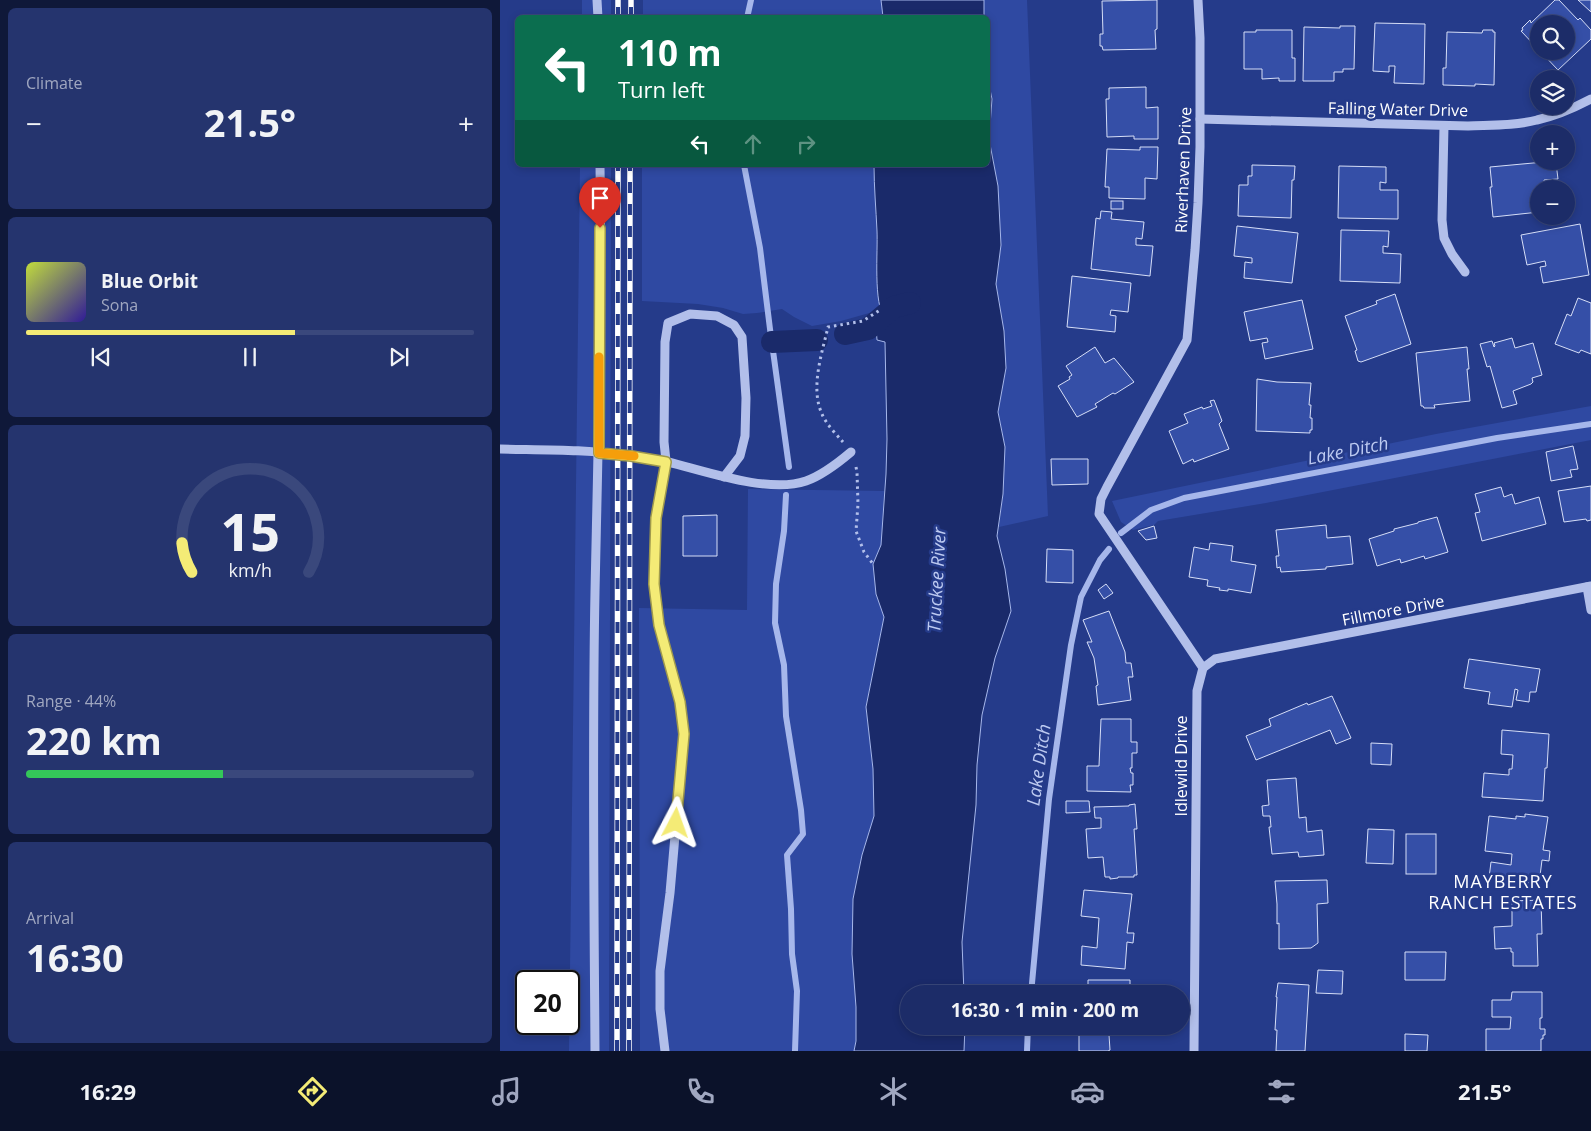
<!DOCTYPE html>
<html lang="en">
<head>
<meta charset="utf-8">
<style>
  :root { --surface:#1c2c68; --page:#25346e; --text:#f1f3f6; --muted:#a0a7c0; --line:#3a487c; --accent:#f4eb76 }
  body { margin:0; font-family:"Open Sans",sans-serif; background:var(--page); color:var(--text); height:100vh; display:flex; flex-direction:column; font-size:19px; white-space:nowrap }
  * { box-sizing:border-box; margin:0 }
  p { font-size:16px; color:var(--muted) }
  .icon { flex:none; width:28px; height:28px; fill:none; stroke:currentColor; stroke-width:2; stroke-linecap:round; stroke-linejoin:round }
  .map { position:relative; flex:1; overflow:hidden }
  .panel { display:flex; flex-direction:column; gap:8px; padding:8px; background:#0f1839; width:500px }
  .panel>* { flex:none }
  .banner { position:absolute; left:15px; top:15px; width:475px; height:152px; border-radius:8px; box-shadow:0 2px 8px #0003,0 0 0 1px var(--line); background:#0b6e4f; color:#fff; overflow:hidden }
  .buttons { position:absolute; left:1030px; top:15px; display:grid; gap:10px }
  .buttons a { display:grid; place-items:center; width:45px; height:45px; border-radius:50%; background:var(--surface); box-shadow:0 2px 8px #0003,0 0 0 1px var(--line); font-size:25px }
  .speed { position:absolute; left:15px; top:970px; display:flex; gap:10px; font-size:25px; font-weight:700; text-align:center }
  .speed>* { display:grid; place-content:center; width:65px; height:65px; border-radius:50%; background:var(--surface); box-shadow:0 2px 8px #0003,0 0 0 1px var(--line); line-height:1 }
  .speed .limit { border:2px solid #111; border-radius:8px; background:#fff; color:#111 }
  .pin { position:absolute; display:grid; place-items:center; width:42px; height:42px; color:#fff; margin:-51px -21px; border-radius:50% 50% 50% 0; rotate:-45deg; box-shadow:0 0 5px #0007 }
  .pin .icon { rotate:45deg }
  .me { position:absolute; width:55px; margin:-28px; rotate:4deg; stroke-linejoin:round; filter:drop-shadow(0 0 4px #0008) }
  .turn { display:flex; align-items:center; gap:18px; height:105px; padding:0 20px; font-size:22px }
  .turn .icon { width:65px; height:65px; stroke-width:2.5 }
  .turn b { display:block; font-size:35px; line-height:42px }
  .lanes { display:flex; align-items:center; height:48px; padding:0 20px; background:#0003; justify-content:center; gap:25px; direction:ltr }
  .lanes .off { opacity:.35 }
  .big { font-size:38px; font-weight:700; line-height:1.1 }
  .panel .tile { flex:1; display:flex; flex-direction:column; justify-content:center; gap:8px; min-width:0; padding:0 18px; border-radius:8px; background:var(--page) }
  .panel .dial { align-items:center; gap:0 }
  .dial svg { height:130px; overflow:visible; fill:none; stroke:var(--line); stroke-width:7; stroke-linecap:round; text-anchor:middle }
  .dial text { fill:var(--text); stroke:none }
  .song { display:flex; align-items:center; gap:15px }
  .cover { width:60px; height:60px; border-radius:8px; background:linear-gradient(135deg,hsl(70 70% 55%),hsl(250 70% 35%)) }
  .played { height:5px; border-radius:2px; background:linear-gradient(90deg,var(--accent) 60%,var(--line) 60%) }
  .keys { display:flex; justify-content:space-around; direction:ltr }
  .heat { display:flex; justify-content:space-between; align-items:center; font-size:28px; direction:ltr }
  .charge { height:8px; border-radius:4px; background:linear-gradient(90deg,#34c759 44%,var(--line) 0) }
  .trip { position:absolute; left:400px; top:985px; width:290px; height:50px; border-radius:25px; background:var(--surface); box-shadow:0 2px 8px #0003,0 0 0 1px var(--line); font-weight:700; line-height:50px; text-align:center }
  .tab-bar { display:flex; height:80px; justify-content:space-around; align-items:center; background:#0b122a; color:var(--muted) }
  .tab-bar .icon { width:35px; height:35px }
  .tab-bar .active { color:var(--accent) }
  .tab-bar b { font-size:22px; color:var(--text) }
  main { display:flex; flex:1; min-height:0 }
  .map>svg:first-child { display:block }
  .green { fill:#2f49a2 }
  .water { fill:#1a2a6a; stroke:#a6b7eb }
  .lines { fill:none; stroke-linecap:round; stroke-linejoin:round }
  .stream { stroke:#a6b7eb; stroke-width:6 }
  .canal { stroke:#1a2a6a; stroke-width:22 }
  .building { fill:#354fa7; stroke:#d6def7 }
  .path { stroke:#b2bfea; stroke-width:3; stroke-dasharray:2.5 4; stroke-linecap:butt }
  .minor { stroke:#b2bfea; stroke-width:9 }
  .rail-casing { stroke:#fff; stroke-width:5.5 }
  .rail { stroke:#253b8a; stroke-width:4; stroke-dasharray:11; stroke-linecap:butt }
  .route-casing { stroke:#9f994d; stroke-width:12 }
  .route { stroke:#f4eb76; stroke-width:9 }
  .slow { stroke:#f59e0b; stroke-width:9 }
  .labels { text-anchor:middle; stroke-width:5; stroke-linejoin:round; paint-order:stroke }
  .street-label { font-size:16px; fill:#fff; stroke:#253b8a }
  .water-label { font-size:18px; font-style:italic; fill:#bdcaf1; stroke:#253b8a }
  .neighbourhood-label { font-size:18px; letter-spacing:1px; fill:#fff; stroke:#253b8a }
</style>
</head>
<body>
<main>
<section class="panel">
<div class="tile"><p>Climate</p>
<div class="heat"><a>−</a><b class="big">21.5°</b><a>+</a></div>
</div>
<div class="tile">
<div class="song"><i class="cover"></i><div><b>Blue Orbit</b><p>Sona</p></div></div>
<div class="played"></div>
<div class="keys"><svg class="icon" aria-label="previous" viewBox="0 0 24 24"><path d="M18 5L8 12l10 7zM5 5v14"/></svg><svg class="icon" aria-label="pause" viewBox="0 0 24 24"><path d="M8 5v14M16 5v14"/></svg><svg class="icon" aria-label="next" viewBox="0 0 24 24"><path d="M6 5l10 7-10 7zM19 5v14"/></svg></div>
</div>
<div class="tile dial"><svg viewBox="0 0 100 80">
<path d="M14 69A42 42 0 1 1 86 69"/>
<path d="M14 69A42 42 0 0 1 8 51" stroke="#f4eb76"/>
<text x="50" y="56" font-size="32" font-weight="700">15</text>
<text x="50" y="72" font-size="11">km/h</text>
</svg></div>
<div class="tile"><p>Range · 44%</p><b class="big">220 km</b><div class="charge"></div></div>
<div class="tile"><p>Arrival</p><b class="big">16:30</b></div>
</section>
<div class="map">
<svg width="1091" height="1051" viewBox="0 0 1091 1051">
  <rect width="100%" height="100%" fill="#253b8a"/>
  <g class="green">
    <polygon points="82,0 111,0 111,17 82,18"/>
    <polygon points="143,0 381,0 383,17 143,18"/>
    <polygon points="484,0 527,0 548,516 499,527 503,494 505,447 498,412 506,368 504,331 496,284 501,245 498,186 489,139 492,99 488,80 488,18 484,18"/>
    <polygon points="80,165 111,165 109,1051 69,1051"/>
    <polygon points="142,165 374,165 377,232 378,293 380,310 341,321 312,326 294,317 282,309 257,313 243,314 223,308 198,304 142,301"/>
    <polygon points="1091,406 1091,440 766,503 658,521 654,525 633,530 621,522 612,501 936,434"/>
    <polygon points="248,489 384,491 381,545 373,564 376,594 384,617 366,707 373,769 374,816 362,855 353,899 352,954 356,1007 356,1041 354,1051 140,1051 139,608 247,610"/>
  </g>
  <g class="water">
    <polygon points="381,0 484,0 484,17 383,17"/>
    <path d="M488 80 492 99 489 139 498 186 501 245 496 284 504 331 506 368 498 412 505 447 503 494 497 536 505 569 511 611 495 658 482 715 477 765 476 805 462 942 464 994H409V1026H465L464 1051H354L356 1041V1007L352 954 353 899 362 855 374 816 373 769 366 707 384 617 376 594 373 564 381 545 386 474 387 439 385 342 377 340 376 328 385 318C373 305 378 250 377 231 376 209 374 187 374 165H488Z"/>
  </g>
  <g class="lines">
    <g class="stream">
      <polyline points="247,18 251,0"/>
      <polyline points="244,165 260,248 270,329 289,467"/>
      <polyline points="286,495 284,531 276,584 275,623 284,665 286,716 301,810 303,834 287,855 291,909 292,954 297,991 295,1051"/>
      <polyline points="621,533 651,510 684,498 997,438 1091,424"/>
      <polyline points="531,994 549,799 571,645 581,597 600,560 609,549"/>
      <polyline points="527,1051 528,1026"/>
    </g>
    <g class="canal">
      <polyline points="345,334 368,329 394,307 410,303"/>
      <polyline points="272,342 317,340"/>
    </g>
  </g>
  <g class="building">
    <polygon points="657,0 657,29 655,30 656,49 603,50 602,46 600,46 600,34 603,34 602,1"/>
    <polygon points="1055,0 1059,0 1078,20 1080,18 1091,30 1091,39 1058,70 1040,51 1066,51 1066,24 1039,24 1039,50 1021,31 1023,30 1022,28 1030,20 1031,23"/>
    <polygon points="1078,0 1091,0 1091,12"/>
    <polygon points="875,23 925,24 924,84 894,83 895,66 889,66 889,72 873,71"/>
    <polygon points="840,26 855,26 854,69 843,69 843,72 834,72 834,81 803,81 804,27 840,28"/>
    <polygon points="756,30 792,30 792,58 795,58 795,81 779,81 779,78 762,79 762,69 744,69 744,32 756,32"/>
    <polygon points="983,30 993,30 993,32 995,32 994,85 975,84 975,86 943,85 943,68 946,68 947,32 982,33"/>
    <polygon points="646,87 646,108 658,107 658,139 634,139 634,136 607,137 606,99 609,99 609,88"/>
    <polygon points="640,147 658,147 657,179 645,178 645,199 609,198 609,187 605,187 607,149 640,150"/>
    <polygon points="1044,162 1044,164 1056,163 1058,179 1044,180 1045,189 1039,189 1039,212 993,217 990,187 992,187 990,167"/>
    <polygon points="752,165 795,166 794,180 792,180 791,218 738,216 739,185 748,185 748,176 752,176"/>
    <polygon points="839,166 886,167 886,183 880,182 880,190 898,190 898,219 838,218"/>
    <rect x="611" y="201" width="12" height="8"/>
    <polygon points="601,211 612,212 611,219 644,222 642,239 636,238 636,245 653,246 650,276 591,269 596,218 600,219"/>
    <polygon points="1080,224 1089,275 1043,283 1040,267 1046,266 1045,261 1027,265 1021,235"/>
    <polygon points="737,226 798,233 792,283 744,278 745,262 752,263 752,258 734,256"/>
    <polygon points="841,230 889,231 888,247 883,246 883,253 901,254 900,283 840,281"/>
    <polygon points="572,276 631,283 628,312 611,310 610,315 616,316 615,332 567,327"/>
    <polygon points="895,294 911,344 861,362 858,361 855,351 857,350 845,316 877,304 876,301"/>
    <polygon points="1078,298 1091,303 1091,354 1081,350 1079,353 1055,344 1067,314 1071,316"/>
    <polygon points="802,300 813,349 765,359 762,343 768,342 767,338 750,341 744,312"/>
    <polygon points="1012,338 1015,348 1033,343 1042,375 1032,378 1033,382 1031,384 1013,391 1017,404 1002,408 990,366 987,367 980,344 992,341 994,347 995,346 994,343"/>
    <polygon points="595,347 605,363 614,358 634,382 615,394 613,393 595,404 597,407 577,417 558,386 570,379 569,377 572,375 566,366"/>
    <polygon points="967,347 969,369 967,369 970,401 934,405 935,408 924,408 923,406 921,406 916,353"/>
    <polygon points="757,379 777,382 811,383 809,405 811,405 810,418 812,418 812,430 810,430 810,433 756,431"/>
    <polygon points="714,400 722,421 719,424 729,449 694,462 693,459 683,464 669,431 688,423 684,414 702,407 703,409 712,406 710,401"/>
    <polygon points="1073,446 1078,469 1070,470 1072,477 1051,481 1046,452"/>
    <polygon points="551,459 588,459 588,484 552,485"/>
    <polygon points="1091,486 1091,520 1087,521 1086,519 1064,522 1058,491"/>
    <polygon points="1001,487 1004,497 1012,494 1015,504 1039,497 1046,524 982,541 975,513 980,512 975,494"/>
    <polygon points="217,515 217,556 183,556 183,516"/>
    <polygon points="937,517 948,552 925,559 924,556 901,563 900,559 877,566 869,539 894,531 894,529 918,523 918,522"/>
    <polygon points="826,525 827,538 850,536 853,564 826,567 826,569 781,572 780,567 777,568 776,556 779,556 776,530"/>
    <polygon points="654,526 657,538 646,540 638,531"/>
    <polygon points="710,543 733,546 731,561 756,565 751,593 728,589 728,591 719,590 720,588 707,586 708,580 689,577 694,547 709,550"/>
    <polygon points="547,549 573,550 573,583 546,582"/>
    <polygon points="606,584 613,593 604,599 598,590"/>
    <polygon points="609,611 625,652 626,663 631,663 633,677 628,677 631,700 598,705 596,686 598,685 594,658 587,642 592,642 583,620"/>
    <polygon points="969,659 1040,669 1036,692 1030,692 1029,702 1016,700 1018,690 1015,689 1012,707 988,704 990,692 964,688"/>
    <polygon points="832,696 851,738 836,744 830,730 756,760 746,736 771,726 769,719 807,703 808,705"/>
    <polygon points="601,719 631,719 631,742 637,742 637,753 632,753 632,768 630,768 631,773 633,773 633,785 630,785 631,792 587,791 587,766 599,766"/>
    <polygon points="1002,730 1049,734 1047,768 1045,768 1043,801 982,797 984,773 1009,775 1009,769 1012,769 1013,755 1001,754"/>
    <polygon points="871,743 892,744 891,765 871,764"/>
    <polygon points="796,778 799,818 806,817 807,832 822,830 824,855 799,857 798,852 772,854 769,827 771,827 770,816 763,816 762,806 769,805 767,780"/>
    <polygon points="566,801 589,801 590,812 566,813"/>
    <polygon points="635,804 637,829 634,829 637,875 634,875 634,877 618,877 618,878 610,879 610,877 605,877 603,857 588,858 586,829 601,828 601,818 595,818 594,807 629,806 629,805"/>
    <polygon points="1025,814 1048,817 1043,850 1050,851 1049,861 1042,860 1039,884 989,878 991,862 1011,865 1012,854 985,851 989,816 1016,819 1016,816 1025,817"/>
    <polygon points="868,829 894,830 893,864 866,863"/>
    <rect x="906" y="834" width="30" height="40"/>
    <polygon points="827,880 828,903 817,904 818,943 811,948 779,949 779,923 777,924 777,904 775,881"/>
    <polygon points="584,890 632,894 627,933 634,933 633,943 627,942 625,969 581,965 582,946 597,948 599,918 581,916"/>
    <polygon points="1041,900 1042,934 1037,934 1038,966 1013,966 1013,952 1011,952 1011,948 995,949 994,927 1012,926 1012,901"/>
    <polygon points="905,952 946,952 945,980 905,980"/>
    <polygon points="818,970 843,971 842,994 816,993"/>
    <polygon points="588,980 630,980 630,993 638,994 588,994"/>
    <polygon points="778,983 809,985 805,1051 776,1051 777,1030 775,1030 777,997 776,997"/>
    <polygon points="1012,992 1042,992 1042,1018 1040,1018 1040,1029 1045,1029 1045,1035 1043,1035 1043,1039 1041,1039 1041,1051 986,1051 986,1029 1010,1029 1011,1017 992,1017 992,1000 1011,1000"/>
    <polygon points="579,1026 630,1026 630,1033 602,1033 602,1035 609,1035 610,1050 608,1051 579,1051"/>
    <polygon points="905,1034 928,1035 927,1051 905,1051"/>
  </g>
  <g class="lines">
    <g class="path">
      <path d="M343 442C336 434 326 424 322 414 310 388 322 353 328 327L363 321 380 310"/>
      <polyline points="356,467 357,472 358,504 356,531 364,552 373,564"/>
    </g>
    <g class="minor">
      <polyline points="97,0 98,18"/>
      <path d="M700 119 968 126C990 125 1015 126 1037 120 1056 116 1074 108 1091 99"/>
      <polyline points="944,126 942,220 944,238 952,254 965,272"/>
      <path d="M0 449C43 450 87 449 130 456 142 457 155 459 168 462 205 471 269 494 306 481 323 475 338 463 351 452"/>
      <polyline points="1087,587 1091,610"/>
      <polyline points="703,668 715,659 1091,586"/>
      <path d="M95 1051C94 898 92 745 95 592 98 450 102 308 100 165"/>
      <polyline points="165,1051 160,1009 160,971 170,893 184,733 180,702 159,625 154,584 156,518 166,461 164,442 165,342 168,323 190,314 217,316 234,325 242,337 246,398 245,436 240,456 224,477"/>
      <polyline points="694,1051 697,691 703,668 599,514 601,499 607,487 687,340 695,250 698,203 700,147 700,38 698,0"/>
    </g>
    <defs>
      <g id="rail">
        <polyline points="118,18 118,0"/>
        <polyline points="131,18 131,0"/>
        <polyline points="117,1051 118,165"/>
        <polyline points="129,1051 130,165"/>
      </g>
    </defs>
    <use href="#rail" class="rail-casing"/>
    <use href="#rail" class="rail"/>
  </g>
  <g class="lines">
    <defs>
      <polyline id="route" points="100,228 99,453 131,456 166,462 156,518 154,584 159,625 180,702 184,734 176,823"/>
    </defs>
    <use href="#route" class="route-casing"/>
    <use href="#route" class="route"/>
    <polyline class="slow" points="99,357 99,453 134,456"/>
  </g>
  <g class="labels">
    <g class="street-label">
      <text transform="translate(898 109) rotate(1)" y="6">Falling Water Drive</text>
      <text transform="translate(683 170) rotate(-88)" y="6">Riverhaven Drive</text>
      <text transform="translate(893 610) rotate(-11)" y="6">Fillmore Drive</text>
      <text transform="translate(681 766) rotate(-90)" y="6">Idlewild Drive</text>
    </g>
    <g class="water-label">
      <text transform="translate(848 451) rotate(-11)" y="6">Lake Ditch</text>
      <text transform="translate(437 580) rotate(-87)" y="6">Truckee River</text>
      <text transform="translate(539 765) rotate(-82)" y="6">Lake Ditch</text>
    </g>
    <g class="neighbourhood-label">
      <text x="1003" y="888">MAYBERRY<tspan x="1003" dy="21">RANCH ESTATES</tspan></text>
    </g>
  </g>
</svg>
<div class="buttons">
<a><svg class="icon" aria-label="search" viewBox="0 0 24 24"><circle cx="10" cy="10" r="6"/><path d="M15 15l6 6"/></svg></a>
<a><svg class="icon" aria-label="layers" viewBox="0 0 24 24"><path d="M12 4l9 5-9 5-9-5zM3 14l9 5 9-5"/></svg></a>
<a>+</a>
<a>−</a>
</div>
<div class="speed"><div class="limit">20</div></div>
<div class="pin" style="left:100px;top:228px;background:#d93025"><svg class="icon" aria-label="arrive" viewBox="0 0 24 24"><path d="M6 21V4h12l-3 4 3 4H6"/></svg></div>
<svg class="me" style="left:176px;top:823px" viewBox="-20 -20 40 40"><path d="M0-17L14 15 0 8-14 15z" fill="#f4eb76" stroke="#fff" stroke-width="4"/></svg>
<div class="trip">16:30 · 1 min · 200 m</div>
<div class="banner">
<div class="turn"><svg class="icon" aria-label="left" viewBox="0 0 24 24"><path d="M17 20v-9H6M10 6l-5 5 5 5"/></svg><div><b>110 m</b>Turn left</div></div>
<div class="lanes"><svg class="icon" aria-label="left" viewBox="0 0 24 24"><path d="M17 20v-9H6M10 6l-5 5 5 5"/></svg><svg class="icon off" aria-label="ahead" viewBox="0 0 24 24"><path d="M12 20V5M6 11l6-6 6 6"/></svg><svg class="icon off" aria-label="right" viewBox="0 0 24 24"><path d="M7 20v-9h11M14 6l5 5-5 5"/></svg></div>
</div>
</div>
</main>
<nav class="tab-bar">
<b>16:29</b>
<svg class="icon active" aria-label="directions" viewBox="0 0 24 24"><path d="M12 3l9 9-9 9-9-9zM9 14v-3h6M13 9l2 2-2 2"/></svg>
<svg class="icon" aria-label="music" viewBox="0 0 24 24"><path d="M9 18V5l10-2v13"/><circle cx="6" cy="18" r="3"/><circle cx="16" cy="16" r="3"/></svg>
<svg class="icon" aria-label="phone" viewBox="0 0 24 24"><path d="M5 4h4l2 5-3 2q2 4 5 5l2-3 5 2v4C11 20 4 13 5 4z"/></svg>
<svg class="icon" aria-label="climate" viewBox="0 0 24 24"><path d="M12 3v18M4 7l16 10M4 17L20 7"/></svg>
<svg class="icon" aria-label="car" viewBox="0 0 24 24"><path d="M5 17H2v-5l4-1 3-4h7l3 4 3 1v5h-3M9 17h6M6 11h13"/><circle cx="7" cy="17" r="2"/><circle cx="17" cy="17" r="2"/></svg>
<svg class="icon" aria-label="filters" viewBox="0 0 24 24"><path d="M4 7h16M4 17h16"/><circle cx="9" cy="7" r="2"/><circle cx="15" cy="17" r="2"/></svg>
<b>21.5°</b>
</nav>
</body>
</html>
